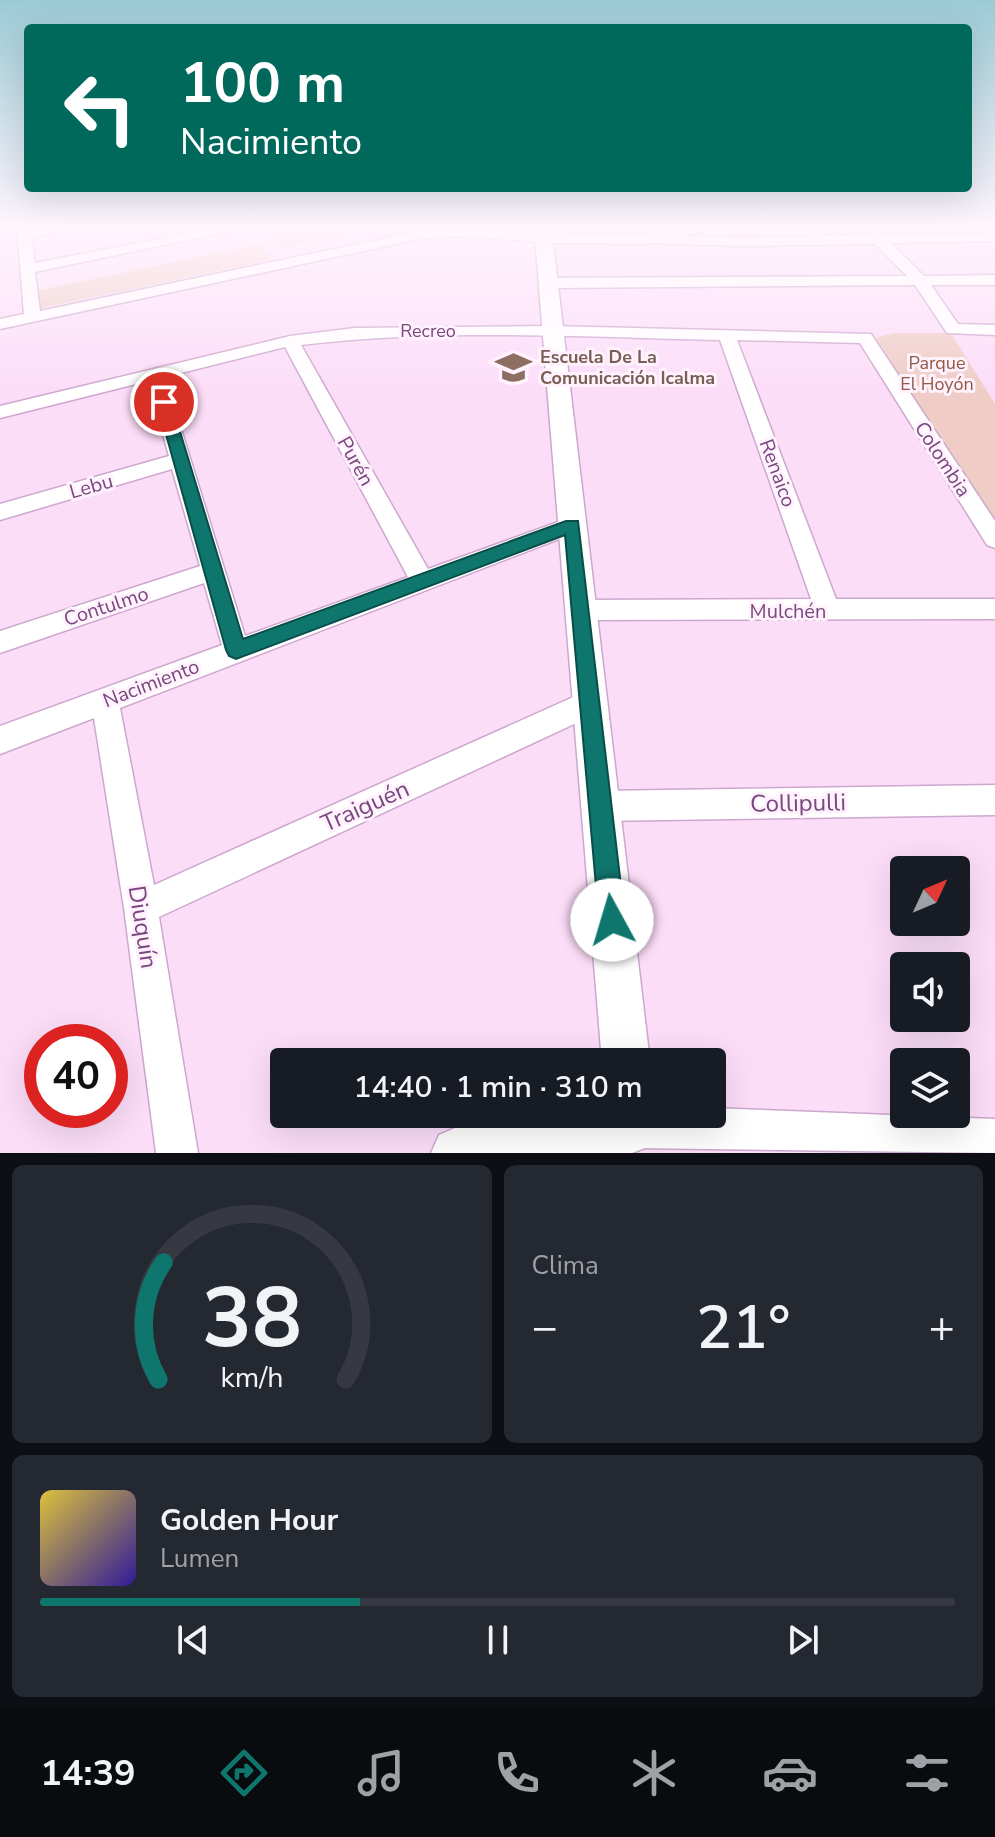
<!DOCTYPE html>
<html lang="es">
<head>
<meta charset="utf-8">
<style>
  :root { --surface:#171b24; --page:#242831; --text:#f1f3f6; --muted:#9ea1a6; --line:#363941; --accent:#0f766e }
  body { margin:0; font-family:"Nunito Sans",sans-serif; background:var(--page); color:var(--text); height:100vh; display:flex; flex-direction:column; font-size:30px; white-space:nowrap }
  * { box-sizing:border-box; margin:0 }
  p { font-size:26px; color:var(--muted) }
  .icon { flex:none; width:44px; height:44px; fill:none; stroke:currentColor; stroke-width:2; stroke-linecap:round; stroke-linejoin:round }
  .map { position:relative; height:1153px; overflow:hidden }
  .side { display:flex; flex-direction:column; gap:12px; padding:12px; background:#0d0f14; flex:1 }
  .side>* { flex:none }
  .hud { position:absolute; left:24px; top:24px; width:948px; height:168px; border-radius:8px; box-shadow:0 8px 32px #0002; background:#00695c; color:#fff; overflow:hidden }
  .needle { width:52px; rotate:46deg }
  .fabs { position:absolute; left:890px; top:856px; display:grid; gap:16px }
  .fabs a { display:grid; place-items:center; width:80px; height:80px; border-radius:8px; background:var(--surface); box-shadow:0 8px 32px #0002; font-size:40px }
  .speed { position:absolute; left:24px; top:1024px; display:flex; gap:16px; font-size:40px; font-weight:700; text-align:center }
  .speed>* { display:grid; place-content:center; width:104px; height:104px; border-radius:50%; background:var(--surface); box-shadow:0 8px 32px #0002; line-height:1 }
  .speed .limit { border:12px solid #d22; background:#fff; color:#111 }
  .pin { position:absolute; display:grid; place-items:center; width:68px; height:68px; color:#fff; margin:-34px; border:4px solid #fff; border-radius:50%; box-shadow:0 2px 8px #0007 }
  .me { position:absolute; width:88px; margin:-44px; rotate:354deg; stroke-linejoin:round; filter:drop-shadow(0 0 6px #0008) }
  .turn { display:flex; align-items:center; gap:28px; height:168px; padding:0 24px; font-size:36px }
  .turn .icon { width:104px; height:104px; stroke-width:2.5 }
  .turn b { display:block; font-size:56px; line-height:68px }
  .big { font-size:60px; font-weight:600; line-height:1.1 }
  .side .tile { flex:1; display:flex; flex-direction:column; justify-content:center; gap:12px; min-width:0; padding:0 28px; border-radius:12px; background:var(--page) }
  .side .dial { align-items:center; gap:0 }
  .dial svg { height:208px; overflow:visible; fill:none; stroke:var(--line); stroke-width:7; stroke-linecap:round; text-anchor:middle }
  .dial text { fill:var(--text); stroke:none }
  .song { display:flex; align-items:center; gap:24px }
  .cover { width:96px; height:96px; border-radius:12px; background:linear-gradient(135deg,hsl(50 70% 55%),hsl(250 70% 35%)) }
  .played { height:8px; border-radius:4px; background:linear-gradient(90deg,var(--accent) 35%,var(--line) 35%) }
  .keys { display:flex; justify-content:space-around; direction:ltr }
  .heat { display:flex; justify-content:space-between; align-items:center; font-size:44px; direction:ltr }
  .side .tiles { flex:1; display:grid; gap:12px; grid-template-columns:1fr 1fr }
  .tile:last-child { grid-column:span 2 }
  .trip { position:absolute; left:270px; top:1048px; width:456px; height:80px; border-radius:8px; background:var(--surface); box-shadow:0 8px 32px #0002; font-weight:600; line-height:80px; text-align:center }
  .menu { display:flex; height:128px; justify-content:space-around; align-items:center; background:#090b0e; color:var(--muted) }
  .menu .icon { width:56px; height:56px }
  .menu .current { color:var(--accent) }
  .menu b { font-size:36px; color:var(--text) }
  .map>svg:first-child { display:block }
  .residential { fill:#fcddf8; fill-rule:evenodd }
  .green { fill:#efccc5 }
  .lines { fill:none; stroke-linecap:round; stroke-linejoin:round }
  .minor-casing { stroke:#cda7ce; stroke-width:3 }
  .tertiary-casing { stroke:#cda7ce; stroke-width:3 }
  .minor { fill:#fff; fill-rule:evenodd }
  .tertiary { fill:#fff; fill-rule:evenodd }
  .route { fill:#0f766e; stroke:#0a4d48; stroke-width:2 }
  .labels { text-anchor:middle; stroke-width:6; stroke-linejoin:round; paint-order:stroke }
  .far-street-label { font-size:18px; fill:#79487e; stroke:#fff2fd }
  .far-education-label { font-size:18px; font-weight:bold; fill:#785e54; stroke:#fff2fd; text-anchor:start }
  .far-park-label { font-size:18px; fill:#925843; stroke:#fff2fd }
  .street-label { font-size:20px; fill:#79487e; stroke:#fff2fd }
  .near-street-label { font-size:24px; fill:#79487e; stroke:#fff2fd }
</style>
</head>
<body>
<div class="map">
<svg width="995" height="1153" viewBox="0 0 995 1153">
  <rect width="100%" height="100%" fill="#ffe9fb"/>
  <path class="residential" d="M0 228H995V1153H0ZM904 870H956V922H904ZM904 966H956V1018H904ZM42 1042H110V1110H42ZM284 1062H712V1114H284ZM904 1062H956V1114H904Z"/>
  <g class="green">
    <polygon points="288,228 344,228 348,234 284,248 273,231"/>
    <polygon points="260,244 270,260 36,309 36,291"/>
    <polygon points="894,333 951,333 995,404 995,520 875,338"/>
  </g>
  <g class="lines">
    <defs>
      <g id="minor">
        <polygon points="17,228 67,228 32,238 35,263 215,228 245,228 35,272 40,311 419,231 463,228 537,233 537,228 551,228 551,238 544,242 457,236 419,239 0,329 0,319 24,314"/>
        <polygon points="875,231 883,235 995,233 995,241 891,243 924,276 995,275 995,285 931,285 958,324 995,325 995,335 947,333 915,285 548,288 540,283 548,278 907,276 875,244 740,246 643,243 636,239 643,235 740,238 868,235"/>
        <path d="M553 326 871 334 995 521V548L987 545 860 343 737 340 836 599H995V619L581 620 572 617 569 610 572 603 581 600 811 599 720 340C581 337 439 328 301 345L428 569 572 517 580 519 583 525 580 531 120 708 154 885 580 694 590 690 600 694 604 703 600 712 159 917 198 1153H156L124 908 94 718 0 754V726L222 645 204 583 0 653V631L200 566 172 469 0 520V504L169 456 148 381 0 418V406L290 336 355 328ZM285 347 408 577 245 636 165 377Z"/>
        <polygon points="995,785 995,815 600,821 589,817 585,806 589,795 600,791"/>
        <polygon points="712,1108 995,1119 995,1153 632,1148 618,1142 612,1128 618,1114 712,1114"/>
      </g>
      <g id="tertiary">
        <polygon points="668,228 701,228 699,232 643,244 553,243 650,1062 602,1062 535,238 544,233 643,234"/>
        <polygon points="521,1114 651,1114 657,1128 650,1146 632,1153 431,1153 439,1135 457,1127"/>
      </g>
    </defs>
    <use href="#minor" class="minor-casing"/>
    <use href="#tertiary" class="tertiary-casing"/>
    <use href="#minor" class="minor"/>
    <use href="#tertiary" class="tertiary"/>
  </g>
  <linearGradient id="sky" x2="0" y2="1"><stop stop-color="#9bcad6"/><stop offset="0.58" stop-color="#fff5fd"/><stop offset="1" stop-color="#fff5fd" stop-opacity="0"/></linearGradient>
  <rect width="995" height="390" fill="url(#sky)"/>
  <polygon class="route" points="164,398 171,402 243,639 566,521 578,521 625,920 621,929 612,933 603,929 599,920 565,535 236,659 229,656 226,650 157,402"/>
  <defs>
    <symbol id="school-bare" viewBox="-9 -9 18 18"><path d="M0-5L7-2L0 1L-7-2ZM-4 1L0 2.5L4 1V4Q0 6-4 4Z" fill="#8d6e63" stroke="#fff2fd" stroke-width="2.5" paint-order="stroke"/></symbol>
  </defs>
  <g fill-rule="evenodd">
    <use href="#school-bare" x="488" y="342" width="51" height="51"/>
  </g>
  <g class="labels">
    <g class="far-street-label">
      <text x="428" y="337">Recreo</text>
    </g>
    <g class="far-education-label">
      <text x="540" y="363">Escuela De La<tspan x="540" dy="21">Comunicación Icalma</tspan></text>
    </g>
    <g class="far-park-label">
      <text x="937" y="369">Parque<tspan x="937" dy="21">El Hoyón</tspan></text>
    </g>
    <g class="street-label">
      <text transform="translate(943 459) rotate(57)" y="7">Colombia</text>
      <text transform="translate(356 461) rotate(61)" y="7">Purén</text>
      <text transform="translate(778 473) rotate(70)" y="7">Renaico</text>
      <text transform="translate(91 486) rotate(-16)" y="7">Lebu</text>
      <text transform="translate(106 606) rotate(-18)" y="7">Contulmo</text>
      <text x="788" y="618">Mulchén</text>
      <text transform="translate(151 683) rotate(-21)" y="7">Nacimiento</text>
    </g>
    <g class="near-street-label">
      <text transform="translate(798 803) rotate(-1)" y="8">Collipulli</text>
      <text transform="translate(365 806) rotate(-24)" y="8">Traiguén</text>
      <text transform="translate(143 927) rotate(81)" y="8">Diuquín</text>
    </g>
  </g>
</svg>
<div class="fabs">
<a><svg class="needle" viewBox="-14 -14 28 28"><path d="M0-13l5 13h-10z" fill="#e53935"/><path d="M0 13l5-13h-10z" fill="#9ea1a6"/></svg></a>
<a><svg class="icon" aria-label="sound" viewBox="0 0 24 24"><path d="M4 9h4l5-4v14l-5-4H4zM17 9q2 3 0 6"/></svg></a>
<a><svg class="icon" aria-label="layers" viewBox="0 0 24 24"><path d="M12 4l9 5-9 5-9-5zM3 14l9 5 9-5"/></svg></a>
</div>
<div class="speed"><div class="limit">40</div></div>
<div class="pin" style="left:164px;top:402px;background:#d93025"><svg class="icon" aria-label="arrive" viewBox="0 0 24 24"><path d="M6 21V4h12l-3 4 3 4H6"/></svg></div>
<svg class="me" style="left:612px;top:920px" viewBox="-20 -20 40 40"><circle r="19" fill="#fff"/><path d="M0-13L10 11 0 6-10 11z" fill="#0f766e"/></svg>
<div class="trip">14:40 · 1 min · 310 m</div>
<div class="hud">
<div class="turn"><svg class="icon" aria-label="left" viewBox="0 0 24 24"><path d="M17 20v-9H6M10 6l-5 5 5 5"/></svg><div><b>100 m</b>Nacimiento</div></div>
</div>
</div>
<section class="side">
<div class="tiles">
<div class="tile dial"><svg viewBox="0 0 100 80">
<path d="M14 69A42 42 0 1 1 86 69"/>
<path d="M14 69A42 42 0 0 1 16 24" stroke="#0f766e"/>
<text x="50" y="56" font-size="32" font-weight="700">38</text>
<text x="50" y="72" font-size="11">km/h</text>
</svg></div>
<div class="tile"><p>Clima</p>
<div class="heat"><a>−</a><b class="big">21°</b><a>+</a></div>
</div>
<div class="tile">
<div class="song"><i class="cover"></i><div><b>Golden Hour</b><p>Lumen</p></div></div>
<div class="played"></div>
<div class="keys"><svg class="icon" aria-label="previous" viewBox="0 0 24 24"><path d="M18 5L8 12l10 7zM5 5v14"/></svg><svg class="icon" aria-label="pause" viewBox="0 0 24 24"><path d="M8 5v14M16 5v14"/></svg><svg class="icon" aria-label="next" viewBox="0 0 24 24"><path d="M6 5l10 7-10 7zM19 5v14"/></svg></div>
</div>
</div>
</section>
<nav class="menu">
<b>14:39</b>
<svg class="icon current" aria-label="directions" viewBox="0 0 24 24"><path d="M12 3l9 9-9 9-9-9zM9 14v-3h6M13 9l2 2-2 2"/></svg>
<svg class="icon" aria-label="music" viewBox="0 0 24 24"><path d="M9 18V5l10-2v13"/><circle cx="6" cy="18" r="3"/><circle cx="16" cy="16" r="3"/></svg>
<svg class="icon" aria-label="phone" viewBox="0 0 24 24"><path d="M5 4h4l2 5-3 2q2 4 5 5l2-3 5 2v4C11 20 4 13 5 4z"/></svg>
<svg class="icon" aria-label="climate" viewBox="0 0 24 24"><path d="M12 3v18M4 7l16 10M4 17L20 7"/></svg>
<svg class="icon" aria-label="car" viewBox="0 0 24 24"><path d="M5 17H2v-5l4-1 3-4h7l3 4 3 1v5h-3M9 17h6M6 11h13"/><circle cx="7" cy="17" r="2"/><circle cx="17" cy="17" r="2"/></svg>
<svg class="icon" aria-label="filters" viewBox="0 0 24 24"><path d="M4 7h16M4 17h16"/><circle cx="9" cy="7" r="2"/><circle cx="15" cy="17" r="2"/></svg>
</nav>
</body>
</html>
